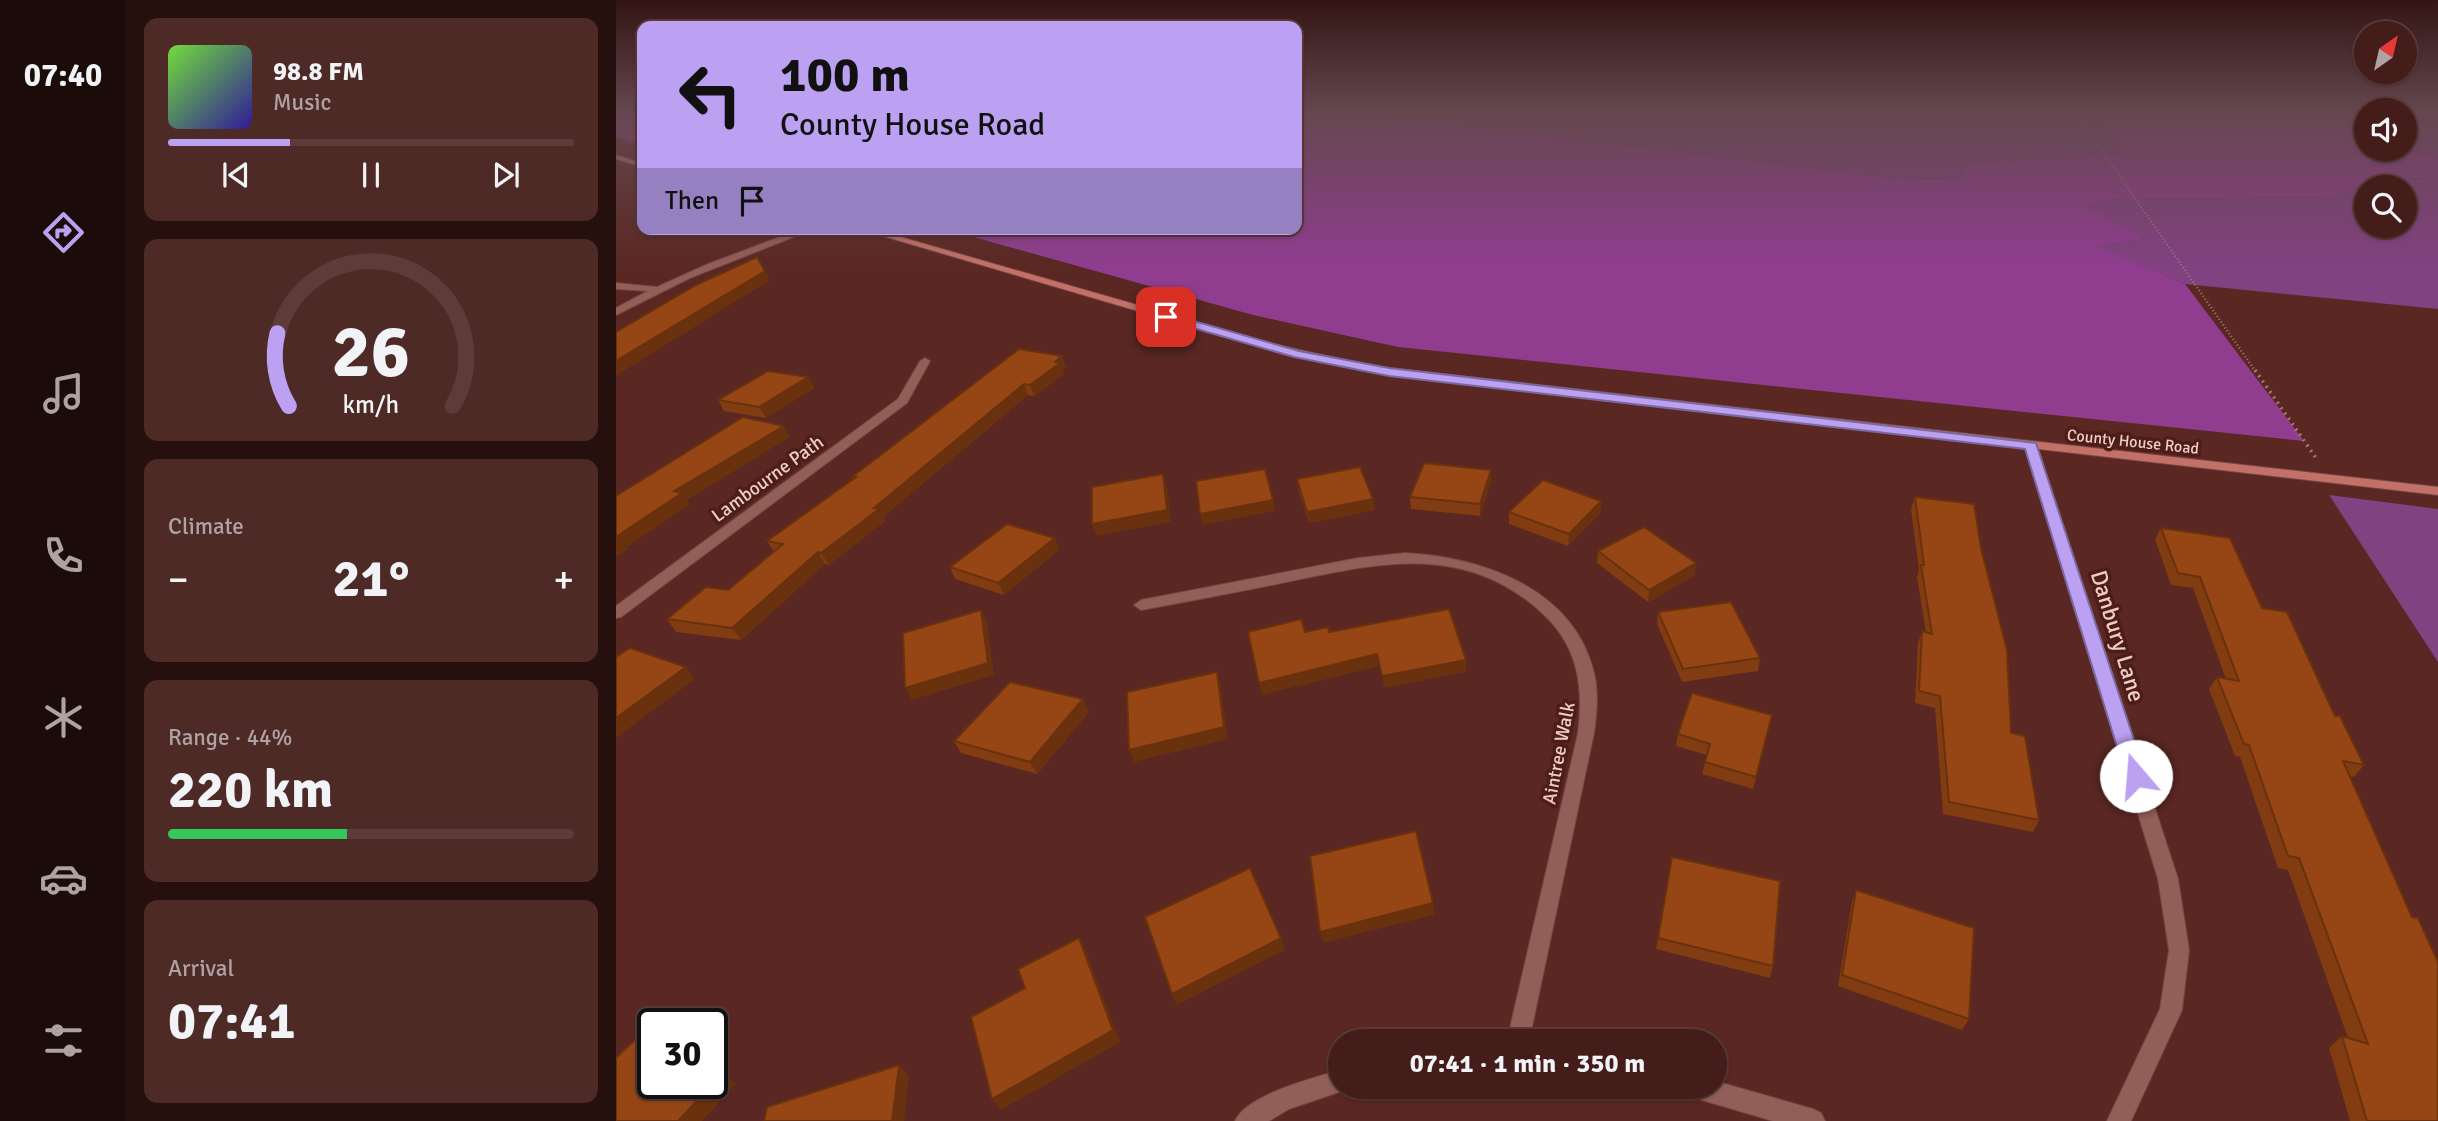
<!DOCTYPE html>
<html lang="en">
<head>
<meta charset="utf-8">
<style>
  :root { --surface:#441d1a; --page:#4e2a27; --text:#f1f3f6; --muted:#afa2a2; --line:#5c3b39; --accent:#bca0f2 }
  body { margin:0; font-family:Signika,sans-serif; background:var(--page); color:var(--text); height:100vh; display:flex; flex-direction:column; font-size:26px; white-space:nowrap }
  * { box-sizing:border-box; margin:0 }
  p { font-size:23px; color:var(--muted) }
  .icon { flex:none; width:38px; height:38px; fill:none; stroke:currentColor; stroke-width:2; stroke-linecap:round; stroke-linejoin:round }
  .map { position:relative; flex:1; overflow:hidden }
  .side { display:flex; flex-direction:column; gap:18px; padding:18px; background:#25100e; width:490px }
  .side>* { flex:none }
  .hud { position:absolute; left:21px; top:21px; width:665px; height:214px; border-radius:14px; box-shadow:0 2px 5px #0004,0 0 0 2px var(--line); background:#bca0f2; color:#111; overflow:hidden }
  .needle { width:46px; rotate:34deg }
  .controls { position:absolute; left:1738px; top:21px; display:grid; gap:14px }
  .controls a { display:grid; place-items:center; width:63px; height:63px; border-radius:50%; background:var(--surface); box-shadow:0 2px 5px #0004,0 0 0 2px var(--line); font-size:35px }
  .speed { position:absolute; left:21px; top:1008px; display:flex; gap:14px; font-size:35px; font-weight:700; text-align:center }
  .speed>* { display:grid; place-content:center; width:91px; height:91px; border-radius:50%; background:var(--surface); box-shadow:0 2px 5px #0004,0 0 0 2px var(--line); line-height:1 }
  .speed .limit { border:4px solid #111; border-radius:10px; background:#fff; color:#111 }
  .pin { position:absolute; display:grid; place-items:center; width:60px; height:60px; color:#fff; margin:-30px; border-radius:14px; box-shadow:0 4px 10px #0006 }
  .me { position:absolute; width:77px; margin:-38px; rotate:342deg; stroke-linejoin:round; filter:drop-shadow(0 0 5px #0008) }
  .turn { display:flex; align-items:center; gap:24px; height:147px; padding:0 28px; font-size:32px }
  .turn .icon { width:91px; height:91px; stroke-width:2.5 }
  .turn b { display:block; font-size:49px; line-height:60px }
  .then { display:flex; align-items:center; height:66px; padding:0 28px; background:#0003; gap:14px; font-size:26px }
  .big { font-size:52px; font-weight:700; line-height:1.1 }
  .side .tile { flex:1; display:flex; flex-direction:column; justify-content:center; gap:10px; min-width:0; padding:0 24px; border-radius:14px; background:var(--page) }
  .side .dial { align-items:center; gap:0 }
  .dial svg { height:182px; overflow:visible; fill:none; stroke:var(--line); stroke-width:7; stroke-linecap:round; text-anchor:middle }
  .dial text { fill:var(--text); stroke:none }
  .song { display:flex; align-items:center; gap:21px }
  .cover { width:84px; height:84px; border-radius:10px; background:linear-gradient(135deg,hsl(100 70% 55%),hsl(250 70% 35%)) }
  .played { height:7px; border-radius:4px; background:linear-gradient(90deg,var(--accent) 30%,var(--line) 30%) }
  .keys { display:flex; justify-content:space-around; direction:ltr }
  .heat { display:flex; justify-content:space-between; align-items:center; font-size:38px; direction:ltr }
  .charge { height:10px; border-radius:5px; background:linear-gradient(90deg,#34c759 44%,var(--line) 0) }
  .trip { position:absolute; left:712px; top:1029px; width:399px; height:70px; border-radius:35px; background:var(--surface); box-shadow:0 2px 5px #0004,0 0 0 2px var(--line); font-weight:700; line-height:70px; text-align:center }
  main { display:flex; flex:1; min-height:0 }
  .tabs { display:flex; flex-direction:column; width:126px; justify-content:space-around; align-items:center; background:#1b0c0a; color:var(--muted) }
  .tabs .icon { width:49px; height:49px }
  .tabs .active { color:var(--accent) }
  .tabs b { font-size:32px; color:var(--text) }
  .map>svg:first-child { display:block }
  .green { fill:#824181; fill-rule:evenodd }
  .forest { fill:#903d90 }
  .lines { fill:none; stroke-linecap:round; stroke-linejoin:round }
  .street-casing { stroke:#754540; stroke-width:2 }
  .secondary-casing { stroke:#754540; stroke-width:2 }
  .path-far1 { stroke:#a27873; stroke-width:2.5; stroke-dasharray:1 2.5; stroke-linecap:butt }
  .path { stroke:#a27873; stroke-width:3.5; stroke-dasharray:2 4.5; stroke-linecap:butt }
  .street { fill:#925e58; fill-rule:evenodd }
  .secondary { fill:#c37168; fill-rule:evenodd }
  .wall { fill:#813c11 }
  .shaded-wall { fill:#69310e }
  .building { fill:#964614; stroke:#69310e; stroke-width:2 }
  .route { fill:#bca0f2; stroke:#7a689d; stroke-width:2 }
  .labels { text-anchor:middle; stroke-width:7; stroke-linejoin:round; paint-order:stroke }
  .far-street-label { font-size:16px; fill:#eecdc8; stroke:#4e1d18 }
  .street-label { font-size:19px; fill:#eecdc8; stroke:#4e1d18 }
  .near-street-label { font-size:23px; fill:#eecdc8; stroke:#4e1d18 }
</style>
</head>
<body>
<main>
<nav class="tabs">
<b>07:40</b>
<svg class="icon active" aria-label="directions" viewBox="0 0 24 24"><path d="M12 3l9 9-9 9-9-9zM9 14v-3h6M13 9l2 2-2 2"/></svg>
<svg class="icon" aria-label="music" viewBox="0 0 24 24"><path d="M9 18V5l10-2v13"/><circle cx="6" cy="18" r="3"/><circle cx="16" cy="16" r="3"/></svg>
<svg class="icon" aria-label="phone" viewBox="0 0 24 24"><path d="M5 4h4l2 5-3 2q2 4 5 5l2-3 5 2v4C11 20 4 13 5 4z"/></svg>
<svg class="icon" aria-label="climate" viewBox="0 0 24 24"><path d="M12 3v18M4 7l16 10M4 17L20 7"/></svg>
<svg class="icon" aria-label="car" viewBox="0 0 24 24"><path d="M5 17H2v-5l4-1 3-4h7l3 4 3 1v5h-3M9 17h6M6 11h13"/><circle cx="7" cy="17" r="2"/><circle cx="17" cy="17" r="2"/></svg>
<svg class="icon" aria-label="filters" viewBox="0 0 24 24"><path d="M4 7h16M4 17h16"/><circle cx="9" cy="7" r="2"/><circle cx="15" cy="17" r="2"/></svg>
</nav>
<section class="side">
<div class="tile">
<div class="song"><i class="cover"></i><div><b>98.8 FM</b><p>Music</p></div></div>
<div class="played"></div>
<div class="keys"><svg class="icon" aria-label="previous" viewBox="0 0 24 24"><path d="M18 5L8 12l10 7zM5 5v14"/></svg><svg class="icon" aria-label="pause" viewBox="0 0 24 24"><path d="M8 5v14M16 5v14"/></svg><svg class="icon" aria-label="next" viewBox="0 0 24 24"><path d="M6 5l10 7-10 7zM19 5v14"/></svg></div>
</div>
<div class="tile dial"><svg viewBox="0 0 100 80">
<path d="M14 69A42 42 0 1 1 86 69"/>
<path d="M14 69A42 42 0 0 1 9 37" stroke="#bca0f2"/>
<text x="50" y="56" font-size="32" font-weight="700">26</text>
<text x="50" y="72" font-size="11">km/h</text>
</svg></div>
<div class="tile"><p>Climate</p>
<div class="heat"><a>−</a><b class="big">21°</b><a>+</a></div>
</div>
<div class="tile"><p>Range · 44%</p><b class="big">220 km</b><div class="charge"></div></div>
<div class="tile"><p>Arrival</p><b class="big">07:41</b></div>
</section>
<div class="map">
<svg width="1822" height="1121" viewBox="0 0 1822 1121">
  <rect width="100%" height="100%" fill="#5a2722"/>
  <g class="green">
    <polygon points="743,112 1443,112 1447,117 1485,120 1508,154 1353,163 1343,179 1277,178"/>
    <polygon points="1789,112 1822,113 1822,157 1788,149"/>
    <path d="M1822 178V309L1569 284 1479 246 1528 239 1469 206 1502 199 1717 197 1766 179ZM1750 187H1788V226H1750Z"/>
    <polygon points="1713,495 1822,509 1822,662"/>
  </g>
  <g class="forest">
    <polygon points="0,112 26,112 26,145 0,137"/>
    <polygon points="681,112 743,112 1277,178 1343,179 1352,163 1508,154 1485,120 1447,117 1443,112 1740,112 1750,130 1750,149 1788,149 1822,157 1822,178 1766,179 1717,197 1502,199 1470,206 1529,239 1481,246 1569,284 1688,441 782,347 637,315 329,229 681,229"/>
  </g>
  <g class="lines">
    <defs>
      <g id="street">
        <polygon points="185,229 198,229 74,278 0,315 0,308 32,291 0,289 0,283 41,287 92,264"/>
        <polygon points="309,358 314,361 291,403 5,617 0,618 0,606 282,399 304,361"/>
        <polygon points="1415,442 1421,446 1562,879 1573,950 1566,1010 1515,1121 1491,1121 1544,1009 1553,950 1542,879 1409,446"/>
        <path d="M789 553C864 557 955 587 977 669 983 690 981 712 978 733L913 1041H891L962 733C968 686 962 645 925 612 845 539 754 565 661 584 616 593 570 602 525 610L518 605 525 600 742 558Z"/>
        <path d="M724 1070V1087H733L732 1089 673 1109 653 1121H619C630 1095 697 1078 724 1070Z"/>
        <polygon points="1099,1081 1197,1109 1205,1113 1209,1121 1157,1121 1079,1098 1071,1095 1068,1087 1099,1087"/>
      </g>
      <g id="secondary">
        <polygon points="0,155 26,163 26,167 0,159"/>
        <polygon points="243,229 257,229 657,344 755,366 1822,487 1822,495 755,372 651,349"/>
      </g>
    </defs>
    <use href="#street" class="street-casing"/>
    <use href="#secondary" class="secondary-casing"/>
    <polyline class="path-far1" points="1459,112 1640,372"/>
    <polyline class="path" points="1639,370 1700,458"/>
    <use href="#street" class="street"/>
    <use href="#secondary" class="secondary"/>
  </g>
  <g class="wall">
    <polygon points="403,349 450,367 446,370 448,374 418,396 412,395 267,517 269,521 213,565 209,564 125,640 60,632 51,619 112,590 158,552 151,541 237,479 236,477"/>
    <polygon points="192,377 198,388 150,418 108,411 102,400"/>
    <polygon points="875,470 875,481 864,516 795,509 794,497"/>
    <polygon points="681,479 757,499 758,510 693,523 683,491"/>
    <polygon points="1299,497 1395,733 1423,820 1417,832 1327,814 1319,708 1299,703 1302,643 1306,631 1310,632 1301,577 1303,570 1295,509"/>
    <polygon points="985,501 984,513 952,546 893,524 893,512"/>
    <polygon points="1545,528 1646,608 1719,716 1748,765 1738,777 1734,776 1822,1121 1734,1121 1713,1048 1726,1036 1732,1038 1672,870 1662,868 1624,757 1619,756 1593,689 1601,677 1610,679 1577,588 1555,585 1539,539"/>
    <polygon points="439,538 443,550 388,595 339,579 334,567"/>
    <polygon points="982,551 1079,575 1032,602 981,563"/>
    <polygon points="1042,612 1144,658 1142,671 1066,682 1041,624"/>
    <polygon points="473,712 421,774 345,753 338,741"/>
    <polygon points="1156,715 1137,789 1086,774 1091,755 1060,746 1062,734"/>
    <polygon points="1056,857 1157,966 1154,978 1040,949"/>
    <polygon points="1240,890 1353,1019 1346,1030 1222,986 1236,902"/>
  </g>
  <g class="shaded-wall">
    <polygon points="149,271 154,280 0,376 0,361"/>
    <polygon points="446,356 450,367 446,370 448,374 418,396 414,385 439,362"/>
    <polygon points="192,377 198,388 150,418 143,407"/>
    <polygon points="408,384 412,395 267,517 269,521 213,565 205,553 258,508"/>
    <polygon points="168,426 174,437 71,500 74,504 11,547 12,549 0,557 0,537 58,491"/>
    <polygon points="875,470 875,481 864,516 864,504"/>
    <polygon points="547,474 551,486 555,522 480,536 476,524"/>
    <polygon points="757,499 758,510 693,523 691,512"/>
    <polygon points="657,500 659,511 587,525 584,514"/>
    <polygon points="985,501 984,513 952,546 953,534"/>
    <polygon points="439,538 443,550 388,595 382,583"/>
    <polygon points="202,552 209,564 125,640 116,628"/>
    <polygon points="1080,563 1079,575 1032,602 1033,590"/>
    <polygon points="365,610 371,622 378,675 296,700 289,688"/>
    <polygon points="761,654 763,666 646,695 643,683"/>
    <polygon points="850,660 850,672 768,688 766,676"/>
    <polygon points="70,667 79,679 0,738 0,718"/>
    <polygon points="601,672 604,684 612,739 518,762 513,750"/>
    <polygon points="467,699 473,712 421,774 414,762"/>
    <polygon points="817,903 818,915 707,943 704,932"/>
    <polygon points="463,938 469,949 504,1042 385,1110 376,1099"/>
    <polygon points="665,938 669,950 561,1005 556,994"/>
    <polygon points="283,1065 293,1076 288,1121 276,1121"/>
    <polygon points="107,1073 120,1084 86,1121 62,1121"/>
  </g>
  <g class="building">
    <polygon points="141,257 149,271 0,361 0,332 80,285"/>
    <polygon points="403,349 446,356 439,362 444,363 414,385 408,384 258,508 263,509 205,553 202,552 116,628 51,619 90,587 112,590 167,544 151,541 240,477 236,477"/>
    <polygon points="152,371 192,377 143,407 102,400"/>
    <polygon points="127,417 168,426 58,491 66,493 0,537 3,538 0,540 0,496"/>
    <polygon points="808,463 875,470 864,504 794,497"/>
    <polygon points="744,467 757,499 691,512 681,479"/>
    <polygon points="649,469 657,500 584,514 580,481"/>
    <polygon points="547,474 551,510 476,524 476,487"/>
    <polygon points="927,480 985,501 953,534 893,512"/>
    <polygon points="1299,497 1358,504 1365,548 1391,650 1395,733 1409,736 1423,820 1333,802 1324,696 1303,691 1306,631 1316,634 1305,565 1308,565"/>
    <polygon points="391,524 439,538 382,583 334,567"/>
    <polygon points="1028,527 1080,563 1033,590 982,551"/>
    <polygon points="1545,528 1614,538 1646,608 1671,612 1719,716 1724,716 1748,765 1727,761 1796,917 1802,918 1822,962 1822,1121 1751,1121 1726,1036 1752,1044 1683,858 1672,856 1633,745 1628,744 1601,677 1623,681 1584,577 1562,573"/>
    <polygon points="1115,602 1144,658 1067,669 1042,612"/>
    <polygon points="833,609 850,660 766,676 761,654 643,683 632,632 685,619 689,632 712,627 713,632"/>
    <polygon points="365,610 372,663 289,688 287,633"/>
    <polygon points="14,648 70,667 0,718 0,657"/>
    <polygon points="601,672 608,727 513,750 511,692"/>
    <polygon points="394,682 467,699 414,762 338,741"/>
    <polygon points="1076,693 1156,715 1140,777 1089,762 1094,744 1062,734"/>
    <polygon points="800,831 817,903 704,932 694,856"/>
    <polygon points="1056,857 1164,881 1157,966 1042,938"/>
    <polygon points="634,868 665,938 556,994 529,917"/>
    <polygon points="1240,890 1358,928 1353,1019 1226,975"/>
    <polygon points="463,938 497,1030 376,1099 355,1017 409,988 402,969"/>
    <polygon points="25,1034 37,1040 37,1083 96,1083 96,1068 107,1073 62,1121 0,1121 0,1058"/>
    <polygon points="283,1065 276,1121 148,1121 151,1107"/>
  </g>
  <linearGradient id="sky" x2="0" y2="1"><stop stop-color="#321513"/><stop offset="0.42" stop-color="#65474f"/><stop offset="1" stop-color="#65474f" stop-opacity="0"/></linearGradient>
  <rect width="1822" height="269" fill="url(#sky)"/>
  <polygon class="route" points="550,313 683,351 773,368 1420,443 1530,776 1527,782 1520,784 1513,782 1510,776 1409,449 773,376 678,357 546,319 544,317"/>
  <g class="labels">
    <g class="far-street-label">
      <text transform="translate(1517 441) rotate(6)" y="6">County House Road</text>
    </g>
    <g class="street-label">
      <text transform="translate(151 478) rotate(-36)" y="7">Lambourne Path</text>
      <text transform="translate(942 753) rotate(-79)" y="7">Aintree Walk</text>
    </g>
    <g class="near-street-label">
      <text transform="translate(1502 636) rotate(73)" y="8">Danbury Lane</text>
    </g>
  </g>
</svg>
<div class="controls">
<a><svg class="needle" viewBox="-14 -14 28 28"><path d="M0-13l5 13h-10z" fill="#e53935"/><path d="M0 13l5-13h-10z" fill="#afa2a2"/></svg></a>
<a><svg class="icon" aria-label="sound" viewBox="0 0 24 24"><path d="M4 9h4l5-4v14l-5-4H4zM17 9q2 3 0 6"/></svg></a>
<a><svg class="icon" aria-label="search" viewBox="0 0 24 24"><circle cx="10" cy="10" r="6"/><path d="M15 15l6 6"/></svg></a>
</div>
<div class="speed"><div class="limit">30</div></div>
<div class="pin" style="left:550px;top:317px;background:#d93025"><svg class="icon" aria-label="arrive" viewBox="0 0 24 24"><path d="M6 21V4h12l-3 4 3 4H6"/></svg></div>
<svg class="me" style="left:1520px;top:776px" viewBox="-20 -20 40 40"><circle r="19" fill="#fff"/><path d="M0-13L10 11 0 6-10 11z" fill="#bca0f2"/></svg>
<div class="trip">07:41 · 1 min · 350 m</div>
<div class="hud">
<div class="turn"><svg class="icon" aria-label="left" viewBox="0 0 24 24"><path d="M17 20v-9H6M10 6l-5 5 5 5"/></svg><div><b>100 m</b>County House Road</div></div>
<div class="then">Then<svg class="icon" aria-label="arrive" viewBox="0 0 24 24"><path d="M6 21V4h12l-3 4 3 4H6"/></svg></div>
</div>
</div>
</main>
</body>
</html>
